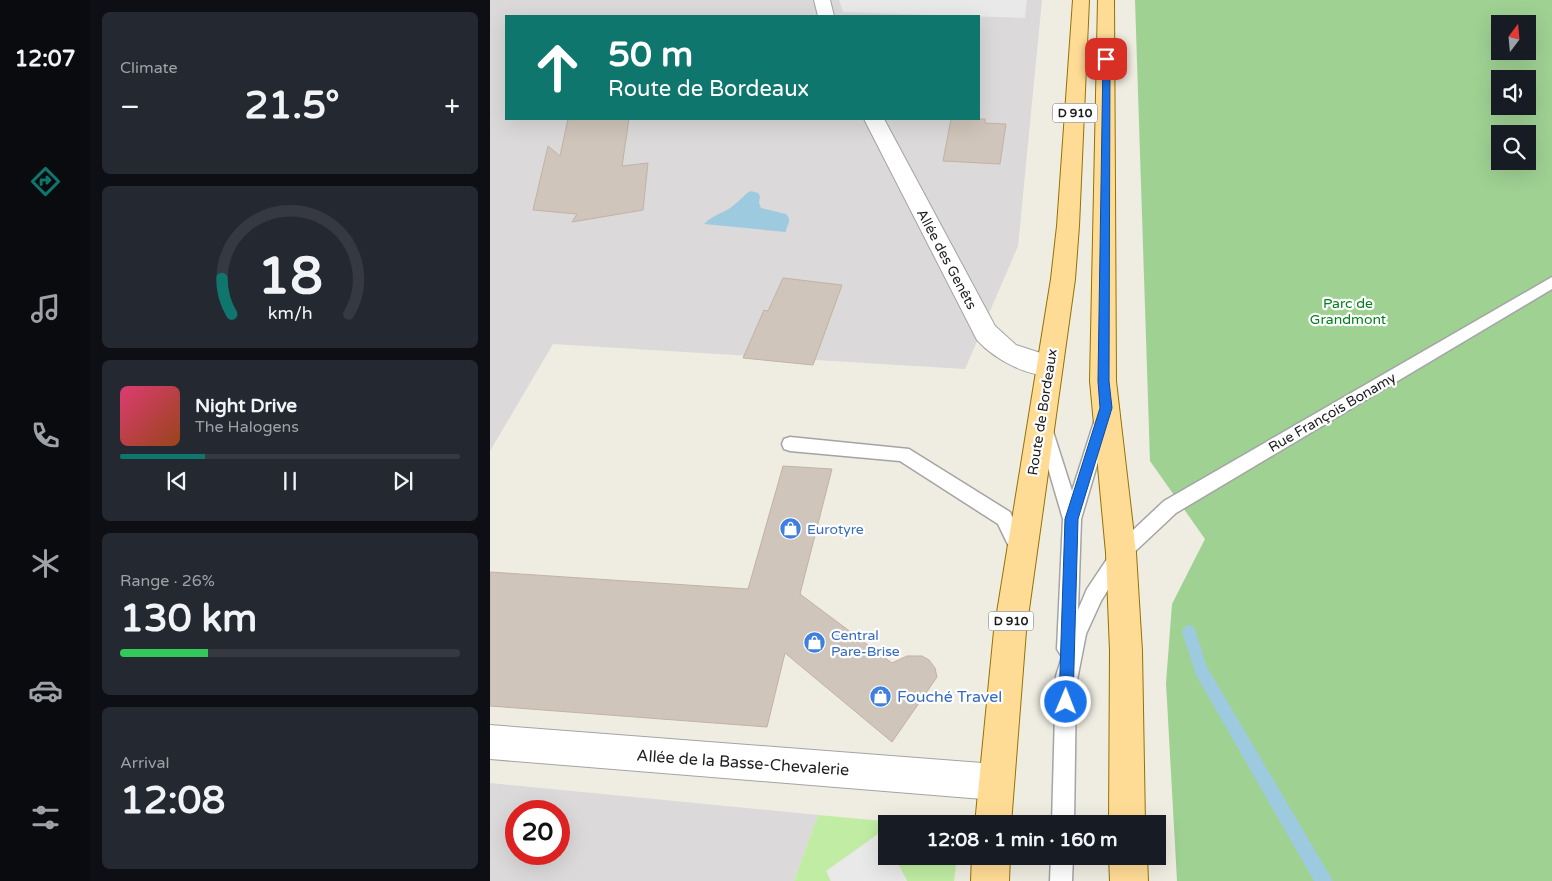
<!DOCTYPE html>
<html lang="en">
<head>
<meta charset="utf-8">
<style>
  :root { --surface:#171b24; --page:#242831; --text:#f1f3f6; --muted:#9ea1a6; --line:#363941; --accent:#0f766e }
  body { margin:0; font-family:"Varela Round",sans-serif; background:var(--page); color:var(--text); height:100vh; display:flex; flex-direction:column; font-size:19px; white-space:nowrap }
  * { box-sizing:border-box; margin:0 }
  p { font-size:16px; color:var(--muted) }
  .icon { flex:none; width:28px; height:28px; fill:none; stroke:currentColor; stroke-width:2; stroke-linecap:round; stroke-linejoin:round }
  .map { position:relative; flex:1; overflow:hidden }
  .panel { display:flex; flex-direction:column; gap:12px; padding:12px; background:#0d0f14; width:400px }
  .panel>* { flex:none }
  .top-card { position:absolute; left:15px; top:15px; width:475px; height:105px; border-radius:0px; box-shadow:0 5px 20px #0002; background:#0f766e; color:#fff; overflow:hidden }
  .needle { width:32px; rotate:16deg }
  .buttons { position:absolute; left:1001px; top:15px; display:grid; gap:10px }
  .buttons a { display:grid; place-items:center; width:45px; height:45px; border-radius:0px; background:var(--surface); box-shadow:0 5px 20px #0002; font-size:25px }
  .speed { position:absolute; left:15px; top:800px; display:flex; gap:10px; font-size:25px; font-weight:700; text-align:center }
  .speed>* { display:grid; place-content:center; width:65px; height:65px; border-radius:50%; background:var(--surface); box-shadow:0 5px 20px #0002; line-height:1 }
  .speed .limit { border:8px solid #d22; background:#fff; color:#111 }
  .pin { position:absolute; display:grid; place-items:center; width:42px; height:42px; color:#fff; margin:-21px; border-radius:10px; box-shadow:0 2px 8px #0006 }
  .me { position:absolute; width:55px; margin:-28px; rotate:1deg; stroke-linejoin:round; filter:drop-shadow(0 0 4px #0008) }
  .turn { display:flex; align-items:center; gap:18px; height:105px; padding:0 20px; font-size:22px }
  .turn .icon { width:65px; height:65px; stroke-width:2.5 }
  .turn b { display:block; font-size:35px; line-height:42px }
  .big { font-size:38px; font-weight:700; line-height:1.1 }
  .panel .tile { flex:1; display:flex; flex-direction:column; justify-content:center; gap:8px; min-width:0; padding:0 18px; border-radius:8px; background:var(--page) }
  .panel .dial { align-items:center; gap:0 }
  .dial svg { height:130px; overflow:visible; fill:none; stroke:var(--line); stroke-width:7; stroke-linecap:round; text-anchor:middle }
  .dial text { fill:var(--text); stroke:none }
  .song { display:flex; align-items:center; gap:15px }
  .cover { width:60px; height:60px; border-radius:8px; background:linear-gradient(135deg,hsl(340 70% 55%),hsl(20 70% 35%)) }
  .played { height:5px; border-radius:2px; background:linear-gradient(90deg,var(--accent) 25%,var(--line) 25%) }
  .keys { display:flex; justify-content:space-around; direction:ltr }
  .heat { display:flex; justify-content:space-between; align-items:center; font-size:28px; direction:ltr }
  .charge { height:8px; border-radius:4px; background:linear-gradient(90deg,#34c759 26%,var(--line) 0) }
  .trip { position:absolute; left:388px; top:815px; width:288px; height:50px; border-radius:0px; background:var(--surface); box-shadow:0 5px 20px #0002; font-weight:700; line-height:50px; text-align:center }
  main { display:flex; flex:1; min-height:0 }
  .tab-bar { display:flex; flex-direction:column; width:90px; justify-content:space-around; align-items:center; background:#090b0e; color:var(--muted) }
  .tab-bar .icon { width:35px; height:35px }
  .tab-bar .selected { color:var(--accent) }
  .tab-bar b { font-size:22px; color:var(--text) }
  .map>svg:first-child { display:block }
  .residential { fill:#dbd9d9; fill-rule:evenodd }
  .grass { fill:#c0eda3 }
  .forest { fill:#9fd193; fill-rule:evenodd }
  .parking { fill:#e9e9e9 }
  .water { fill:#9ecae0 }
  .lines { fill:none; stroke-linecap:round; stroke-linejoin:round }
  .stream { fill:#9ecae0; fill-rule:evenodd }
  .building { fill:#cfc5ba; stroke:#c1b3a3 }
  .lane-casing { stroke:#a4a4a4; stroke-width:3 }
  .street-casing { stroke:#a4a4a4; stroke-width:2 }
  .primary-casing { stroke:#957200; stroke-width:2 }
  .lane { fill:#fff; fill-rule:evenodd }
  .street { fill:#fff; fill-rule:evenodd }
  .primary { fill:#ffdc96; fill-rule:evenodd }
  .route { fill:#1a73e8; stroke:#114b97 }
  .labels { text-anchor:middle; stroke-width:4.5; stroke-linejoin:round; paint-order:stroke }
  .shield { fill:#fff; stroke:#616161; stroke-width:1 }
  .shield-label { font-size:12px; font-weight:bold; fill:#1d1d1d }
  .street-label { font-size:14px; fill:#1d1d1d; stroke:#fff }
  .park-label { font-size:14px; fill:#04811b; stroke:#fff }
  .shop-label { font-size:14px; fill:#366cbe; stroke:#fff; text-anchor:start }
  .near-shop-label { font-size:16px; fill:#366cbe; stroke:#fff; text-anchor:start }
  .near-street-label { font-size:16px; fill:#1d1d1d; stroke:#fff }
</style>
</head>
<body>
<main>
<nav class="tab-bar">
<b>12:07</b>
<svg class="icon selected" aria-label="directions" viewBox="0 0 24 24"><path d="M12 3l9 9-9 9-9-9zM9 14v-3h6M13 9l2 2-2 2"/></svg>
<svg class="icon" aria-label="music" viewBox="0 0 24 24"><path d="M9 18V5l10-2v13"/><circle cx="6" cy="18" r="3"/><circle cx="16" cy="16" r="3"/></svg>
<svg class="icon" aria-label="phone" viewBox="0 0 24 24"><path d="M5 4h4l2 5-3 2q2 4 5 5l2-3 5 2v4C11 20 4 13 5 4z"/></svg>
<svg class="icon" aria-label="climate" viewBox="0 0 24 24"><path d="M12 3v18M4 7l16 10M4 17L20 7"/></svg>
<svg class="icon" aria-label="car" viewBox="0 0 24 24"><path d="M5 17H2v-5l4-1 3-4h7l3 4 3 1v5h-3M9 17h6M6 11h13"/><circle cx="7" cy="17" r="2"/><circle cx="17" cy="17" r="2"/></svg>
<svg class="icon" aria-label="filters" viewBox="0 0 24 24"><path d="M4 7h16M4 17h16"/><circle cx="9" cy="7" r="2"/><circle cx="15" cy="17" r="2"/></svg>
</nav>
<section class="panel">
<div class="tile"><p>Climate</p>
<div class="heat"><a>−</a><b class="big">21.5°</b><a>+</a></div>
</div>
<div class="tile dial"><svg viewBox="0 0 100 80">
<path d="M14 69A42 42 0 1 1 86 69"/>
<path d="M14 69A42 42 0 0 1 8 47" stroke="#0f766e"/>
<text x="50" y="56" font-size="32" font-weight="700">18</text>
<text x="50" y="72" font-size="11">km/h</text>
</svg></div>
<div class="tile">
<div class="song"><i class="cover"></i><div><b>Night Drive</b><p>The Halogens</p></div></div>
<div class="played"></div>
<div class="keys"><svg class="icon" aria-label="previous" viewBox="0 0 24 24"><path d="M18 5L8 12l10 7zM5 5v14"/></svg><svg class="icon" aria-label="pause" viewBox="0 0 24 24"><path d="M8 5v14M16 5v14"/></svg><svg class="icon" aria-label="next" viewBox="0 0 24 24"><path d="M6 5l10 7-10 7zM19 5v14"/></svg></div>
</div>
<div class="tile"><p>Range · 26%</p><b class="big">130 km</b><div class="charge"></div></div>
<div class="tile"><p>Arrival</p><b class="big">12:08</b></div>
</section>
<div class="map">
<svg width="1062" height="881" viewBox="0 0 1062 881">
  <rect width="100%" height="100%" fill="#efece1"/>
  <g class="residential">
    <path d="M0 0H552L528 246 475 369 63 344 0 451ZM16 16H489V119H16Z"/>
    <path d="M0 783 328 815 304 881H0ZM26 811H69V854H26Z"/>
  </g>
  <g class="grass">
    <polygon points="328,815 426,824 396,824 396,842 391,832 337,871 341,881 304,881"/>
    <polygon points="404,856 467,856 464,881 417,881"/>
  </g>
  <path class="forest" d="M645 0H1062V881H687L676 683 682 604 715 539 660 461ZM1010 24H1038V51H1010ZM1010 79H1038V106H1010ZM1010 134H1038V161H1010Z"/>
  <g class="parking">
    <polygon points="349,0 537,0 535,18 353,12"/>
    <polygon points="391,832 396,842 396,856 404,856 417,881 341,881 336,871"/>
  </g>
  <path class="water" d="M261 191 268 193 270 196 269 203 271 208 296 214C303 221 296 225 296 232L214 224C225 213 236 213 245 204 251 200 254 194 261 191Z"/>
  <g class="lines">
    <polygon class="stream" points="699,625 704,627 717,667 843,881 824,881 706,675 692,632 694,627"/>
  </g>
  <g class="building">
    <polygon points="78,119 139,119 132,166 158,163 153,210 82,222 87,214 43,210 58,146 70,156"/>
    <polygon points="461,119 495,119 495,123 516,124 510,164 453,161"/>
    <polygon points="293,278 352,285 323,365 253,358 274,310 278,311"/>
    <polygon points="293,466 342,469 310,594 402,663 417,656 432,656 439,660 445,668 447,677 402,742 295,653 277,727 0,706 0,572 258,589"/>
  </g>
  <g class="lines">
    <defs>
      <g id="lane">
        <polygon points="1062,277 1062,289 686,513 637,559 611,601 596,634 586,685 584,824 562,824 566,676 572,657 567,649 573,519 547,430 549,425 555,423 561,425 582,491 606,416 612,414 618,416 620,421 591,519 588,610 597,589 625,547 674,501"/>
        <polygon points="300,437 419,449 520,512 539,551 536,557 530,559 524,557 508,524 410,461 300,451 294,449 292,444 294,439"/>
        <polygon points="561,856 583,856 582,881 560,881"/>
      </g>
      <g id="street">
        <polygon points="324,0 340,0 344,16 328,16"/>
        <path d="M374 119H394L505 326 526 345 569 359 573 366 569 373C544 382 504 359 487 340Z"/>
        <polygon points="0,725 505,764 518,769 523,782 518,795 505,800 0,759"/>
      </g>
      <g id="primary">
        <polygon points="583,0 599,0 589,226 585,279 536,631 521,824 485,824 504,631 561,279 567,226"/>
        <polygon points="608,0 624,0 626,381 646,553 652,651 655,824 619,824 620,651 616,553 600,381"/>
        <polygon points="482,856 520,856 519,881 481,881"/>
        <polygon points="619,856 657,856 658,881 620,881"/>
      </g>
    </defs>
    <use href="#lane" class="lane-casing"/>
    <use href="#street" class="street-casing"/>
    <use href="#primary" class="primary-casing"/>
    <use href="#lane" class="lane"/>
    <use href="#street" class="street"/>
    <use href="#primary" class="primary"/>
  </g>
  <polygon class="route" points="613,57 620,59 619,381 622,408 588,519 583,702 581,707 576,709 571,707 569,702 575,519 610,408 608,381"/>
  <defs>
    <symbol id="shop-disc" viewBox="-11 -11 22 22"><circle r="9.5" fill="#3f7fe0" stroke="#fff"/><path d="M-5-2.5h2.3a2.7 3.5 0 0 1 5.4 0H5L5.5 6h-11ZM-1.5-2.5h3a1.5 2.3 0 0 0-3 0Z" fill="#fff"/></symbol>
  </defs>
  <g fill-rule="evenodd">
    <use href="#shop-disc" x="288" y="516" width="25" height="25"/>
    <use href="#shop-disc" x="312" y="630" width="25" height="25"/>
    <use href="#shop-disc" x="378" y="684" width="25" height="25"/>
  </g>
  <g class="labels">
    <g class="shield">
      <rect x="562.5" y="103.5" width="45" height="19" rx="4"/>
      <rect x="498.5" y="611.5" width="45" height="19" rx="4"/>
    </g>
    <g class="shield-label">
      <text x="585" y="117">D 910</text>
      <text x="521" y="625">D 910</text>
    </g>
    <g class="street-label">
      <text transform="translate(457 259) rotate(62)" y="5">Allée des Genêts</text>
      <text transform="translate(552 412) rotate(-81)" y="5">Route de Bordeaux</text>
      <text transform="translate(842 412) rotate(-30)" y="5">Rue François Bonamy</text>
    </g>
    <g class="park-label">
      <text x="858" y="308">Parc de<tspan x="858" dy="16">Grandmont</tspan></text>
    </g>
    <g class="shop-label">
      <text x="317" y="534">Eurotyre</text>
      <text x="341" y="640">Central<tspan x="341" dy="16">Pare-Brise</tspan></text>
    </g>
    <g class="near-shop-label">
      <text x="407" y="702">Fouché Travel</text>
    </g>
    <g class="near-street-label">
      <text transform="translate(253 762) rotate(4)" y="6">Allée de la Basse-Chevalerie</text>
    </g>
  </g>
</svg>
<div class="buttons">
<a><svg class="needle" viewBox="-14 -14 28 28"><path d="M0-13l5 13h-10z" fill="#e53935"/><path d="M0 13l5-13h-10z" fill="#9ea1a6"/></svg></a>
<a><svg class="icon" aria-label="sound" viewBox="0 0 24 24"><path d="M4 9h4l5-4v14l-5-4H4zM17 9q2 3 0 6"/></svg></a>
<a><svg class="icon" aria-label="search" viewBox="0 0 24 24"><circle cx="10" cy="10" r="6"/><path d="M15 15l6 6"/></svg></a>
</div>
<div class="speed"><div class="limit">20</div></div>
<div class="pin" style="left:616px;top:59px;background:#d93025"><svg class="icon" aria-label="arrive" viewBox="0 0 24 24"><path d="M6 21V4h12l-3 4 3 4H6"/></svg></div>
<svg class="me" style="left:576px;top:702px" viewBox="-20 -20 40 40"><circle r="17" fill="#1a73e8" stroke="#fff" stroke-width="3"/><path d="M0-11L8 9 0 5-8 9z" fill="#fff"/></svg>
<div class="trip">12:08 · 1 min · 160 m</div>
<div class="top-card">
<div class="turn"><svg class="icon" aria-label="ahead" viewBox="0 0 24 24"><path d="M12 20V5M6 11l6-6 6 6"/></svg><div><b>50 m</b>Route de Bordeaux</div></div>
</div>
</div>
</main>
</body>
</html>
